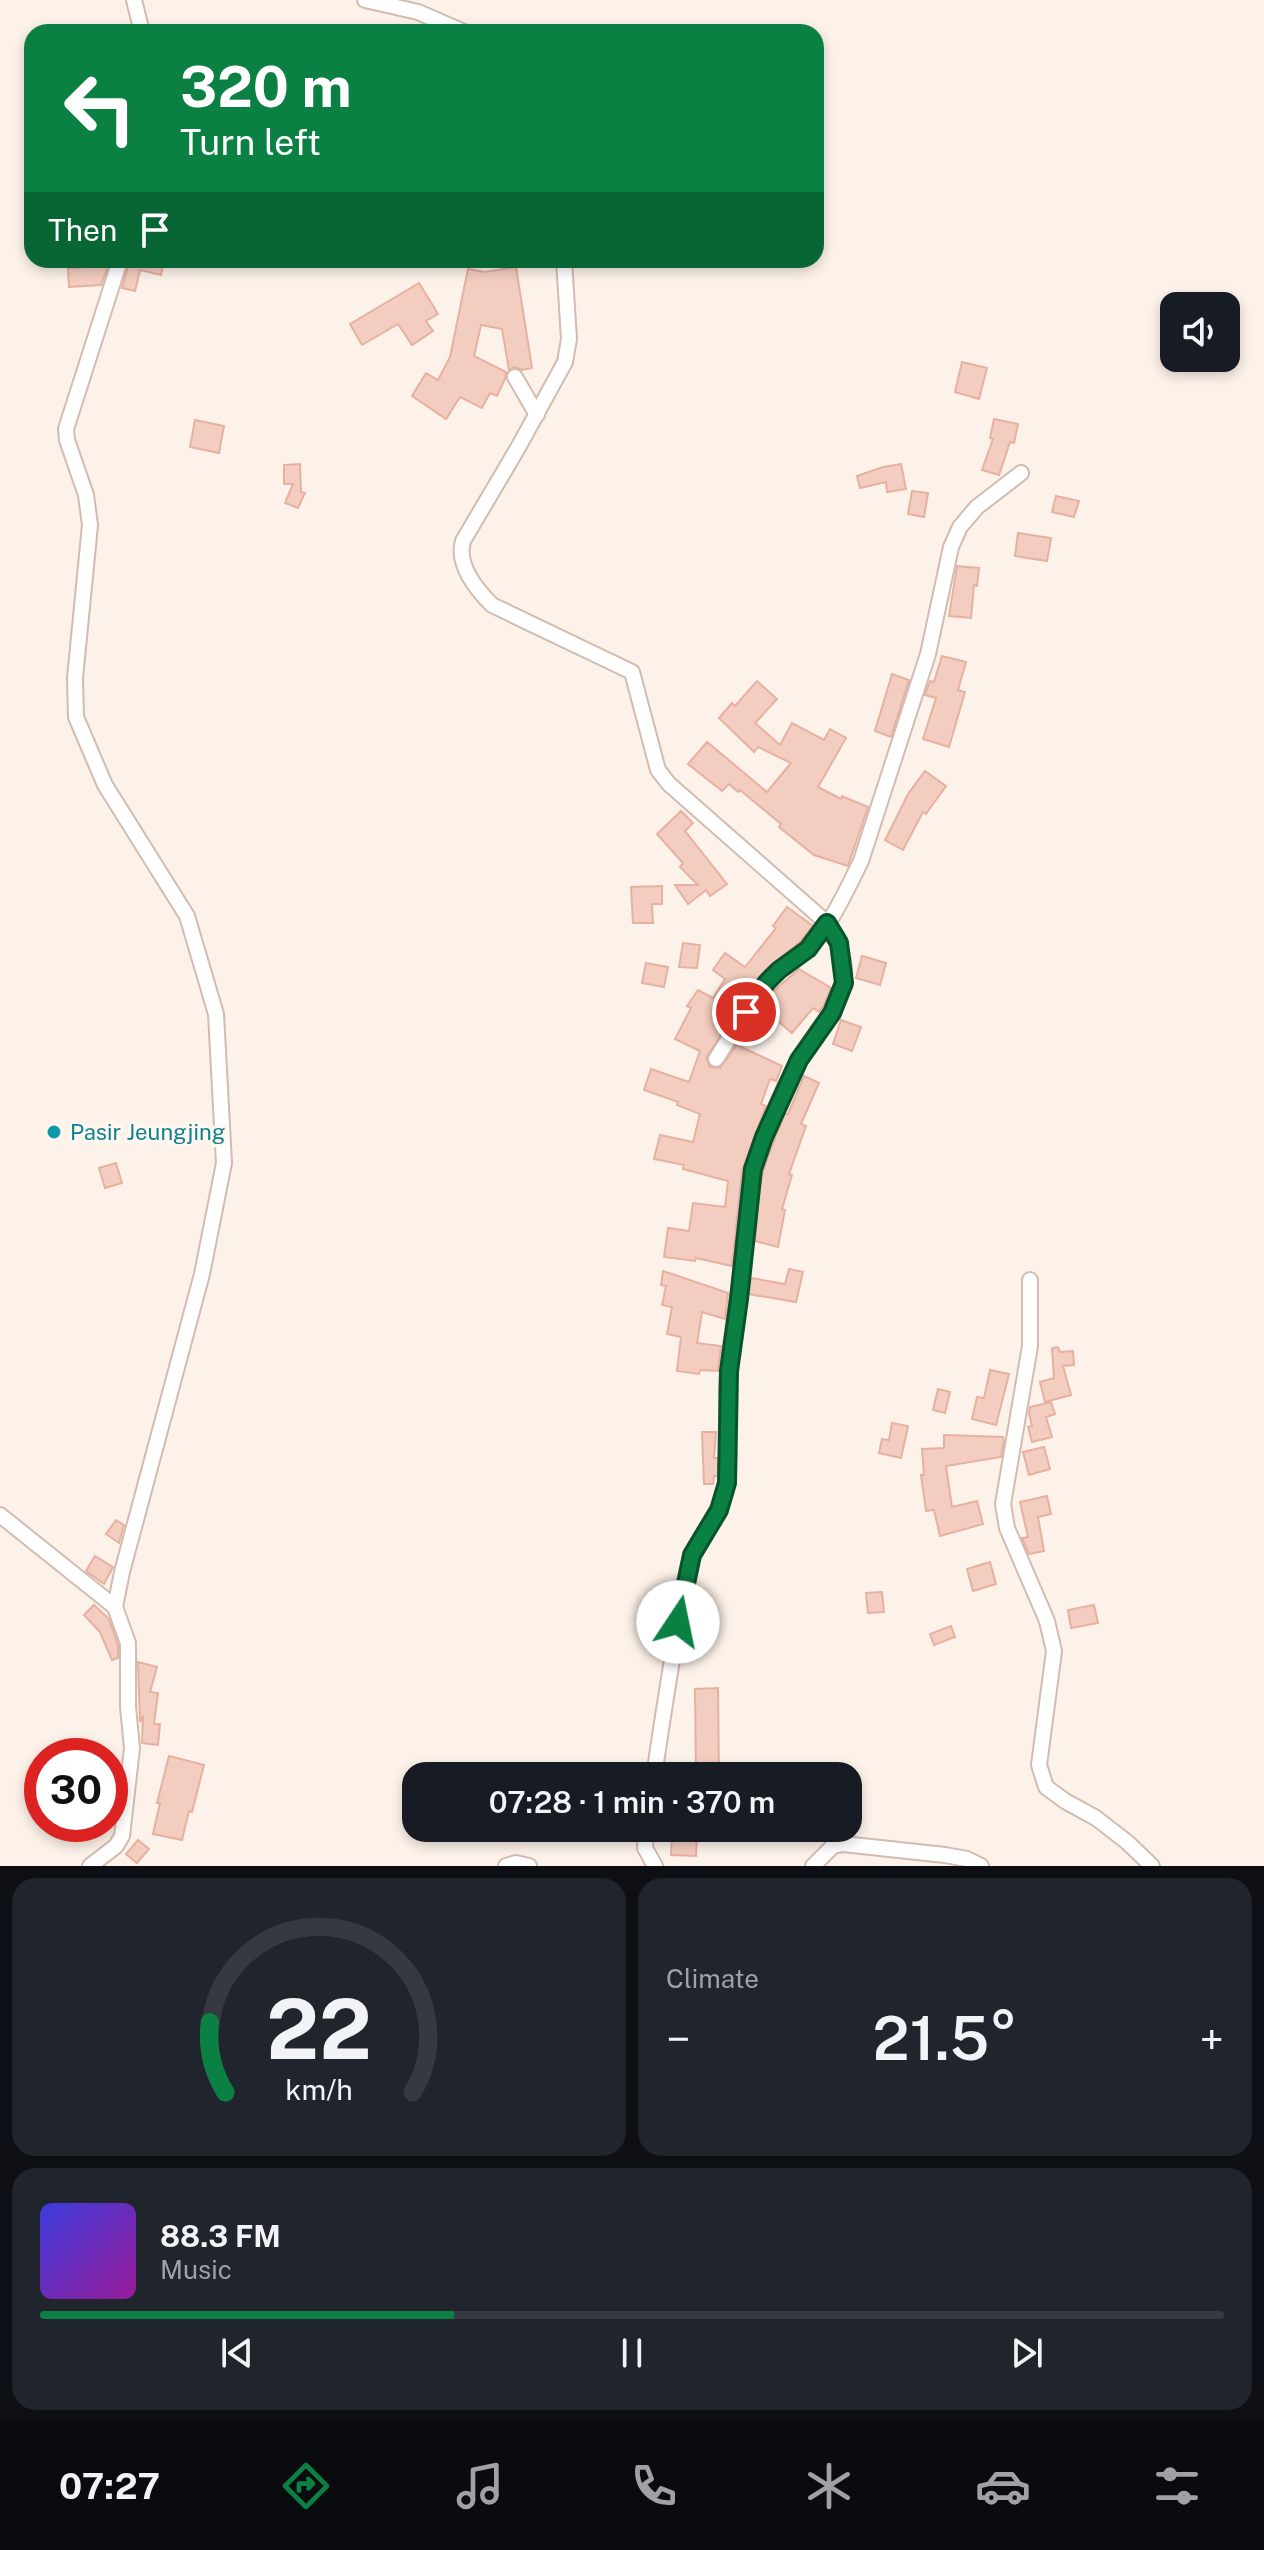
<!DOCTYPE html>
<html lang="en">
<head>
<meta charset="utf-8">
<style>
  :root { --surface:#171b24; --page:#20242c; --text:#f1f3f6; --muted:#9ea1a6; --line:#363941; --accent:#0b8043 }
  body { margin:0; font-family:"Public Sans",sans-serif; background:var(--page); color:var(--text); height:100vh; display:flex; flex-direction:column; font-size:30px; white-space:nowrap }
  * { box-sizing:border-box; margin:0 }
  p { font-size:26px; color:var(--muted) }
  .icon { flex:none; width:44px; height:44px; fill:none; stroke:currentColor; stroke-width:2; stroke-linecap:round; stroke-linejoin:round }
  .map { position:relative; height:1866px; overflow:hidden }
  .side { display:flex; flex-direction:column; gap:12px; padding:12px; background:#0d0f14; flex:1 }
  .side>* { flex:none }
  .guide { position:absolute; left:24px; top:24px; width:800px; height:244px; border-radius:24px; box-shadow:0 4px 12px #0003; background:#0b8043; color:#fff; overflow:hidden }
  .buttons { position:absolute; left:1160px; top:292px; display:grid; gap:16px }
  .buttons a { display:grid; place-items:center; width:80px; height:80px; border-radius:16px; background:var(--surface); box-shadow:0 4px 12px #0003; font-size:40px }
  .speed { position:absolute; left:24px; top:1738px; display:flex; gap:16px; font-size:40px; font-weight:700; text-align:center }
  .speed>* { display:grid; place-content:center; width:104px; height:104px; border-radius:50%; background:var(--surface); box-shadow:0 4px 12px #0003; line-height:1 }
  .speed .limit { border:12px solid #d22; background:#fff; color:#111 }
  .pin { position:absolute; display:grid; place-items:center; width:68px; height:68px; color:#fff; margin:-34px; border:4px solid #fff; border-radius:50%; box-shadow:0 2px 8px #0007 }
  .me { position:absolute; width:88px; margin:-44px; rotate:11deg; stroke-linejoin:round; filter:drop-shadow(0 0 6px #0008) }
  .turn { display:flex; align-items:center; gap:28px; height:168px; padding:0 24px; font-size:36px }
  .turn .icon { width:104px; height:104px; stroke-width:2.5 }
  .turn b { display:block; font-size:56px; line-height:68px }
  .then { display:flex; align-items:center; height:76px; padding:0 24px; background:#0003; gap:16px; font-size:30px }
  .big { font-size:60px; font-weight:600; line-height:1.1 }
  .side .card { flex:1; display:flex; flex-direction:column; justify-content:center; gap:12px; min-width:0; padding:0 28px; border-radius:24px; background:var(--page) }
  .side .dial { align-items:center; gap:0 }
  .dial svg { height:208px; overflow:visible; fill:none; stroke:var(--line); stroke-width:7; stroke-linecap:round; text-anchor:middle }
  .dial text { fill:var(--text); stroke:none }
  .song { display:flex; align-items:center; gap:24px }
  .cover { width:96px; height:96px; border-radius:12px; background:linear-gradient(135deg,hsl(240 70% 55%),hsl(300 70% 35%)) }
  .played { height:8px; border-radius:4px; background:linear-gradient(90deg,var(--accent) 35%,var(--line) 35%) }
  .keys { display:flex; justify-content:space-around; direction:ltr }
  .heat { display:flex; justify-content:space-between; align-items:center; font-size:44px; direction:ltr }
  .side .tiles { flex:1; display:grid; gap:12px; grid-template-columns:1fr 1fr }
  .card:last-child { grid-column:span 2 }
  .trip { position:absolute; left:402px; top:1762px; width:460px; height:80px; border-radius:24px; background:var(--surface); box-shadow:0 4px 12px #0003; font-weight:600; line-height:80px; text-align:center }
  .tabs { display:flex; height:128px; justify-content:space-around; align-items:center; background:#090b0e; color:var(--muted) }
  .tabs .icon { width:56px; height:56px }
  .tabs .selected { color:var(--accent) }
  .tabs b { font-size:36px; color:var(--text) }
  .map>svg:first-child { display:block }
  .building { fill:#f3cdc0; stroke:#e7b0a0; stroke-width:2 }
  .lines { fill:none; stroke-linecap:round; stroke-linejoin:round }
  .minor-casing { stroke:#d3bbb0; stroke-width:18 }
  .minor { stroke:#fff; stroke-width:14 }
  .route-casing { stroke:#07532c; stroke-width:20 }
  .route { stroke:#0b8043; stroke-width:14 }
  .culture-dot { fill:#0f9aa8; stroke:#fff7f0; stroke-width:3 }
  .labels { text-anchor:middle; stroke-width:7; stroke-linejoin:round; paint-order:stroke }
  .culture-label { font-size:22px; fill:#0d838f; stroke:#fff7f0; text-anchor:start }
</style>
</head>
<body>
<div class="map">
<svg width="1264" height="1866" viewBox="0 0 1264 1866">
  <rect width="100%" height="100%" fill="#fdf2e9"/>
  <g class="building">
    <polygon points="130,260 164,260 161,275 140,270 135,291 122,288"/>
    <polygon points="108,266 101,285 69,287 68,268"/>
    <polygon points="516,267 532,368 522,370 514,367 509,370 502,329 481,325 474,356 506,372 505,379 497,396 490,393 482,408 460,397 446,419 412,396 426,373 438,380 450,357 468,269 485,272"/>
    <polygon points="419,283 438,314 426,321 433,331 412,345 398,324 362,345 350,324"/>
    <polygon points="962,362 987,368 979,399 955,392"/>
    <polygon points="994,419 1018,424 1014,443 1010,442 999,475 982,470 993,439 990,438"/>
    <polygon points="195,420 224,426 219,453 190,447"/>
    <polygon points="300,464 301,492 305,493 298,508 285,503 293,484 284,484 284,465"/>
    <polygon points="901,464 906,489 887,492 886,482 860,488 857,476 883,467"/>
    <polygon points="912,491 928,493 924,517 908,514"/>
    <polygon points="1056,496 1079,501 1074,517 1052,512"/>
    <polygon points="1018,533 1051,538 1047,561 1015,556"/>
    <polygon points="957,566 979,568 977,586 974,585 971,618 949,616"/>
    <polygon points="942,656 966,662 958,690 965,692 949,747 923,739 936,698 925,695 930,681 934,682"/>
    <polygon points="892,674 909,680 891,737 875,731"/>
    <polygon points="757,681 777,699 755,723 780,745 792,723 824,740 830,729 846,738 818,787 841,799 842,796 868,807 848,866 814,855 779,827 781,824 740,790 738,792 729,784 722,791 688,764 707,742 767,792 791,763 758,747 754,752 719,718 732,703 735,706"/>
    <polygon points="925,771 946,786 926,814 923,812 903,850 885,840 908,794"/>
    <polygon points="681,811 693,823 685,831 727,884 710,896 706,890 688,904 675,885 698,885 680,867 683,863 657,834"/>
    <polygon points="662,886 662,904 652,904 653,923 633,923 631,887"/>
    <polygon points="787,907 813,926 799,943 770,966 753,985 706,1058 710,1067 720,1068 737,1045 782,1066 776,1081 770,1079 761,1104 766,1106 742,1171 732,1266 696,1258 695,1261 664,1257 668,1228 689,1231 693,1203 725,1207 728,1181 683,1169 684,1165 654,1159 660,1135 693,1142 700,1114 677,1105 678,1102 644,1090 651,1069 689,1082 700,1051 675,1039 691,1008 687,1006 698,990 713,998 725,979 713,970 725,953 745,967 776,928 773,926"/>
    <polygon points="683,943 700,945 697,968 679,967"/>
    <polygon points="862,956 886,963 880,985 856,978"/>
    <polygon points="646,963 668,967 664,987 642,983"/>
    <polygon points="799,969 831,988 824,1005 819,1012 813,1008 792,1033 772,1016 765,1026 754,1018 776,989"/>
    <polygon points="841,1020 861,1027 852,1051 833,1044"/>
    <polygon points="804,1076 819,1083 801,1124 806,1126 789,1174 792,1175 782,1209 785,1210 778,1247 755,1241 760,1185 764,1168 784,1114 788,1114"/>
    <polygon points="116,1163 122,1183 105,1188 99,1168"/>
    <polygon points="789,1269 803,1272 796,1302 748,1294 751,1278 785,1284"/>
    <polygon points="663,1271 728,1293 725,1319 702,1312 697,1343 721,1346 718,1371 700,1370 699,1374 677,1371 681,1337 667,1334 672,1307 662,1305 666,1286 661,1285"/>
    <polygon points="1058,1347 1060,1352 1073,1351 1074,1365 1063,1366 1071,1395 1045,1402 1040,1382 1054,1378 1052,1348"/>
    <polygon points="990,1370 1009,1374 996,1425 972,1419 977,1397 984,1398"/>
    <polygon points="938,1389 950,1392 945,1413 933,1410"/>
    <polygon points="1051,1402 1055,1414 1046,1417 1052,1437 1032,1442 1028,1427 1032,1426 1029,1413 1030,1407"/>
    <polygon points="892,1423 908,1426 901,1458 879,1453 882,1439 889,1440"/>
    <polygon points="702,1432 716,1432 714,1458 718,1458 718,1476 714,1476 713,1484 704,1484"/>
    <polygon points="944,1435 1003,1437 1004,1441 1001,1457 946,1466 952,1507 977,1501 983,1524 940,1536 934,1510 926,1511 921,1475 924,1475 922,1449 944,1448"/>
    <polygon points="1044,1447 1050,1469 1029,1475 1023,1452"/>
    <polygon points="1047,1496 1051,1514 1038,1517 1044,1551 1029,1554 1022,1538 1028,1537 1020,1502"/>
    <polygon points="116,1520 124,1525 119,1543 106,1534"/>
    <polygon points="95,1556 113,1567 104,1584 86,1571"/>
    <polygon points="990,1562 996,1584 973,1591 967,1569"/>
    <polygon points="882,1592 884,1612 868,1613 866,1593"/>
    <polygon points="94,1605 109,1619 118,1645 118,1658 112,1660 100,1632 84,1615"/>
    <polygon points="1094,1605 1098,1623 1071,1628 1068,1610"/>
    <polygon points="951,1626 955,1637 934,1645 930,1634"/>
    <polygon points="138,1662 157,1667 150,1692 158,1693 154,1724 160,1724 158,1745 142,1743 143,1716 140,1722"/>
    <polygon points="718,1688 719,1776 696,1776 695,1689"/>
    <polygon points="169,1756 204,1765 192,1812 189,1811 182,1840 153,1834 160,1803 157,1803"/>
    <polygon points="672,1833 697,1834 696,1856 671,1855"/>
    <polygon points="138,1840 149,1849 137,1863 126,1854"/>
  </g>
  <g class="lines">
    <defs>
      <g id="minor">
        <polyline points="134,0 142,32"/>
        <polyline points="365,0 418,12 464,32"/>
        <path d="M564 260 569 339 565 362 519 446 463 541C456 565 476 589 492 605L632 672 658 770 669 784 827 923C866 985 831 1008 800 1059 783 1087 765 1133 754 1165 746 1189 748 1217 745 1243 740 1291 730 1339 727 1387 726 1418 731 1455 727 1484 723 1512 702 1530 692 1555 685 1573 683 1595 680 1614 670 1668 662 1722 654 1776"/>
        <polyline points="515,377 537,415"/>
        <path d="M716 1059C733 1033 748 1005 768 982 779 969 794 962 806 950 831 926 846 891 861 861L928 654 951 547 960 527 977 507 1021 473"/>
        <polyline points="1030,1280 1030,1346 1003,1504 1007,1528 1047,1621 1054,1651 1039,1765 1046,1787 1065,1801 1096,1818 1127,1842 1152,1866"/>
        <polyline points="0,1515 115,1607"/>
        <polyline points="646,1828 645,1848 655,1866"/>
        <polyline points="90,1866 116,1846 122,1836 132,1748 128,1707 128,1643 115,1607 122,1572 202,1274 224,1163 216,1014 187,916 105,785 76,717 75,678 90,525 86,495 67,440 66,429 120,260"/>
        <polyline points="506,1866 516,1863 529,1866"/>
        <polyline points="813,1866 833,1846 843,1844 945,1855 967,1859 981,1866"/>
      </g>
    </defs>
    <use href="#minor" class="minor-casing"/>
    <use href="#minor" class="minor"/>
  </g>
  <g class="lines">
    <defs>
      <polyline id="route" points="678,1622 692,1555 719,1510 727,1483 729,1371 739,1299 753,1169 764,1137 799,1060 832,1013 844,983 839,943 827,923 808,949 779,970 767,982 746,1012"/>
    </defs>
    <use href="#route" class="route-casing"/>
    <use href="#route" class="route"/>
  </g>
  <circle class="culture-dot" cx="54" cy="1132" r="8"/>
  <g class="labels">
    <g class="culture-label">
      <text x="70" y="1140">Pasir Jeungjing</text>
    </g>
  </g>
</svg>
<div class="buttons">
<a><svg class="icon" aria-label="sound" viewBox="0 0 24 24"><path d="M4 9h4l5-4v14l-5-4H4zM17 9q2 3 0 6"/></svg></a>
</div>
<div class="speed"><div class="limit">30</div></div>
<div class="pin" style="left:746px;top:1012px;background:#d93025"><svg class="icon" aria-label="arrive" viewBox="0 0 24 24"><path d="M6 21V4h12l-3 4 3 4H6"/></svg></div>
<svg class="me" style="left:678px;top:1622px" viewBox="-20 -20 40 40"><circle r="19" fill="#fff"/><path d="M0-13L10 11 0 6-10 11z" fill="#0b8043"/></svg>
<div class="trip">07:28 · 1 min · 370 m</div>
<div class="guide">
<div class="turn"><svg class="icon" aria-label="left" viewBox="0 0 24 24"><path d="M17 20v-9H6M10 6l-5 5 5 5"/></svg><div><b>320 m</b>Turn left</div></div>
<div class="then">Then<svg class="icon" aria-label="arrive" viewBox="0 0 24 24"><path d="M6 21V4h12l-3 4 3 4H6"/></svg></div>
</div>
</div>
<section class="side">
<div class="tiles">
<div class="card dial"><svg viewBox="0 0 100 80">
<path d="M14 69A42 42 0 1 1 86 69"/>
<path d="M14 69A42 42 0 0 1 8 42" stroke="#0b8043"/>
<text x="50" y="56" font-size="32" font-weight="700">22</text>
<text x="50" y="72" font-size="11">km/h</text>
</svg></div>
<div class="card"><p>Climate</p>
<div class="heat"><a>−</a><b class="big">21.5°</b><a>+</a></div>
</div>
<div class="card">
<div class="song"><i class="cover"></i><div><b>88.3 FM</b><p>Music</p></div></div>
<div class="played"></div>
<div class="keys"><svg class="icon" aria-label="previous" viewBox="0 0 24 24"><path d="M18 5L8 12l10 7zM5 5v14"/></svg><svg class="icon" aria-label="pause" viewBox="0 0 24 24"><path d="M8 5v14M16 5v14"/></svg><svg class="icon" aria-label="next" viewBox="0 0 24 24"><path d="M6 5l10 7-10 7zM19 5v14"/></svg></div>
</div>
</div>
</section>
<nav class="tabs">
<b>07:27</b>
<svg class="icon selected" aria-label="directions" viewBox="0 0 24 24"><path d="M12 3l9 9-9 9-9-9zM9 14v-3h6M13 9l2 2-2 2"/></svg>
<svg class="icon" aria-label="music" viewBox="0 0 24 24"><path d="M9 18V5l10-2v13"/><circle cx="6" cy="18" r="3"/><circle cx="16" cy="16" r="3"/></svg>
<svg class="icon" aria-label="phone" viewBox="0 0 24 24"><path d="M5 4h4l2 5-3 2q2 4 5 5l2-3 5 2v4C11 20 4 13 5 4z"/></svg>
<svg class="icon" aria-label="climate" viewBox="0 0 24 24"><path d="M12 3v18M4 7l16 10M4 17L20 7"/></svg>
<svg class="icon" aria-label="car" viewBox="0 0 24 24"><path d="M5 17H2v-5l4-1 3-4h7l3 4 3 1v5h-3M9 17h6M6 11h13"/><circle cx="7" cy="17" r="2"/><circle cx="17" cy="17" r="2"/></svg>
<svg class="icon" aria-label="filters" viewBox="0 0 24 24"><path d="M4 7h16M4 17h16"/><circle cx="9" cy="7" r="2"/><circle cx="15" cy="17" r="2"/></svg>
</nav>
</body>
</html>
